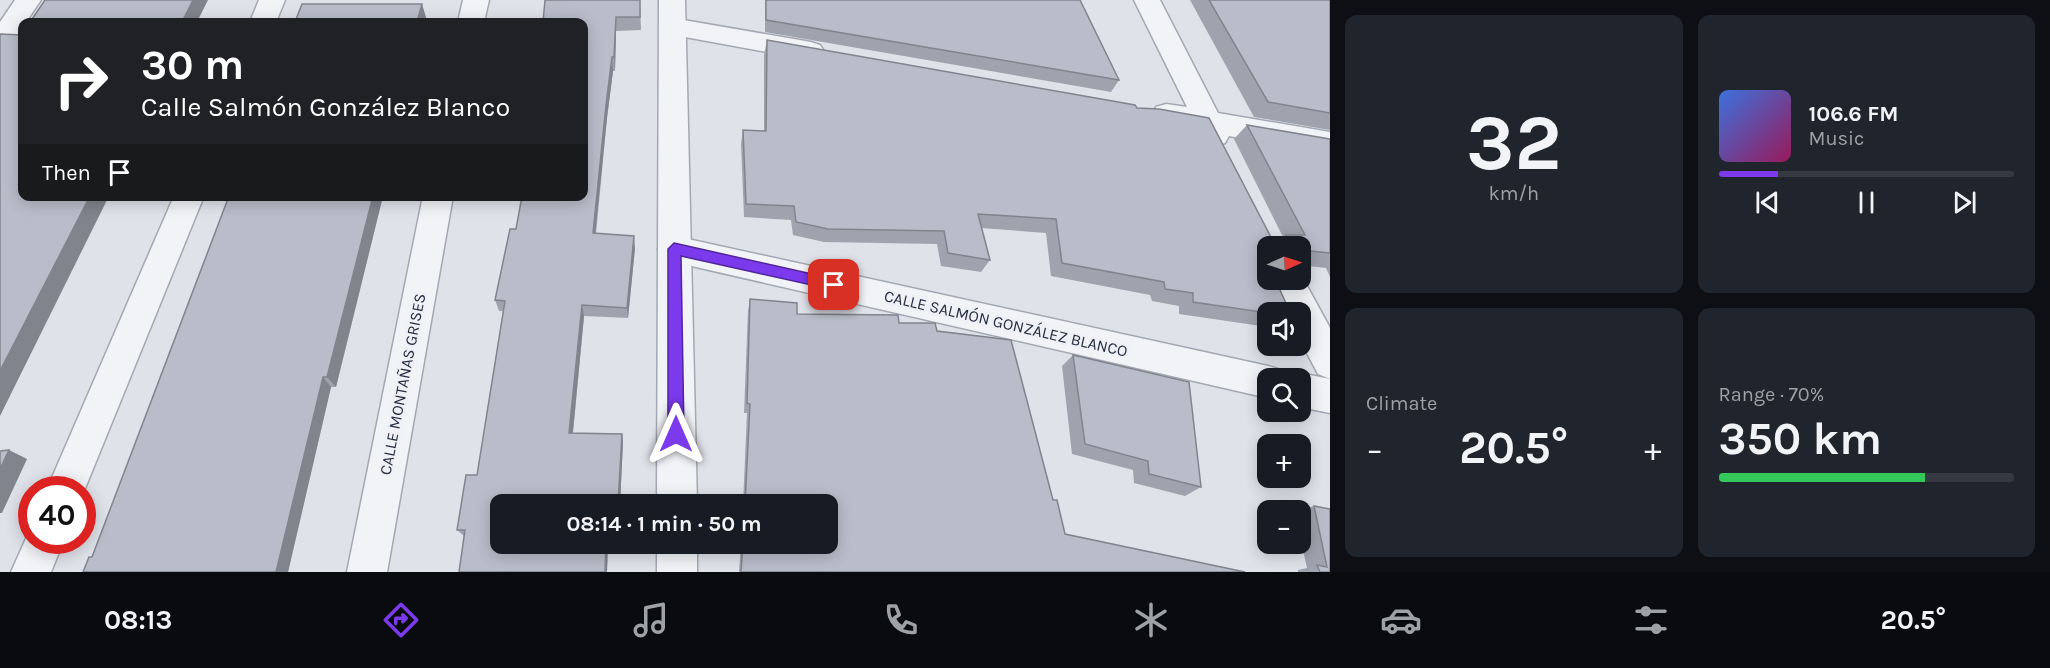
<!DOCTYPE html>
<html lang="en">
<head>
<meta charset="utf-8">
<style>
  :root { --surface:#171b24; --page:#20242c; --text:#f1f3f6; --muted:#9ea1a6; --line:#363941; --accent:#7c3aed }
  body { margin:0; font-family:Karla,sans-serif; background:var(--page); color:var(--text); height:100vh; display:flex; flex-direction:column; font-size:22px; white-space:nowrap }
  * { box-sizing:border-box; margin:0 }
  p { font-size:20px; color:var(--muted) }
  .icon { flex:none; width:33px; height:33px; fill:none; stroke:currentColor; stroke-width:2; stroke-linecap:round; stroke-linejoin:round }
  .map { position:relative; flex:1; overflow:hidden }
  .side { display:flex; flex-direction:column; gap:15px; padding:15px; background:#0d0f14; width:720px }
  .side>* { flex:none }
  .banner { position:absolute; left:18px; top:18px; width:570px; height:183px; border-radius:12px; box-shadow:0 3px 15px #0003; background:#202124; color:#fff; overflow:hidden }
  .needle { width:39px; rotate:87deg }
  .fabs { position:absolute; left:1257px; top:236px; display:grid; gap:12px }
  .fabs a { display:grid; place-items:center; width:54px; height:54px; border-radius:12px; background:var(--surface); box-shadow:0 3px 15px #0003; font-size:30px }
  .speed { position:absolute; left:18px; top:476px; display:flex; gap:12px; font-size:30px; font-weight:700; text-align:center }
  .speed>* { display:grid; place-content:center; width:78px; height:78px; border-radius:50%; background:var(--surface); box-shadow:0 3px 15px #0003; line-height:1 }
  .speed .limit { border:9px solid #d22; background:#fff; color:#111 }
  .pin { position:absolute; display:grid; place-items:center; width:51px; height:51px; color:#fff; margin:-26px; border-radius:12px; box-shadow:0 3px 9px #0006 }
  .me { position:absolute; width:66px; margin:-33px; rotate:0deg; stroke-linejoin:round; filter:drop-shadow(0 0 4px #0008) }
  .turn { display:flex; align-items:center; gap:21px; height:126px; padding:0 24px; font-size:27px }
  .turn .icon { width:78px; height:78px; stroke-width:2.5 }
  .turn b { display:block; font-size:42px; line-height:51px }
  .then { display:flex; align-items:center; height:57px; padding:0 24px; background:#0003; gap:12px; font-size:22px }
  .big { font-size:45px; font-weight:700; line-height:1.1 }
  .side .card { flex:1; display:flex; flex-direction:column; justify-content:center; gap:9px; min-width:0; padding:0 21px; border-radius:12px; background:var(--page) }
  .side .dial { align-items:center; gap:0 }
  .dial b { font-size:78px; line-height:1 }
  .song { display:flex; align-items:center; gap:18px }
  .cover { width:72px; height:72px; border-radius:9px; background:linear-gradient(135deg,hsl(220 70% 55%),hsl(330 70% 35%)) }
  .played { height:6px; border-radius:3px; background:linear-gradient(90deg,var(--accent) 20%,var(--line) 20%) }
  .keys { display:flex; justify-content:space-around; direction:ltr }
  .heat { display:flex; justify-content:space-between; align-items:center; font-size:33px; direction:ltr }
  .charge { height:9px; border-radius:4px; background:linear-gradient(90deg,#34c759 70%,var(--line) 0) }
  .side .tiles { flex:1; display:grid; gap:15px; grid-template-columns:repeat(2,1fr) }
  .trip { position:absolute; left:490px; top:494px; width:348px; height:60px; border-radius:12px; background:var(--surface); box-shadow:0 3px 15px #0003; font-weight:700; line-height:60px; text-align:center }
  .menu { display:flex; height:96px; justify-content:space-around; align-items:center; background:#090b0e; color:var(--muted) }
  .menu .icon { width:42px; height:42px }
  .menu .selected { color:var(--accent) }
  .menu b { font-size:27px; color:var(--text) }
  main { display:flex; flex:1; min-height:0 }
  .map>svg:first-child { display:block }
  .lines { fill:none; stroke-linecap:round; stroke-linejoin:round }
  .minor-casing { stroke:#a4a8b3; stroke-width:3 }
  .tertiary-casing { stroke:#a4a8b3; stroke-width:3 }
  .minor { fill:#f2f3f7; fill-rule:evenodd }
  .tertiary { fill:#f2f3f7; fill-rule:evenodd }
  .wall { fill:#9fa3ad }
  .shaded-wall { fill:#82848d }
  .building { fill:#b9bdc9; stroke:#82848d; stroke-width:1.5 }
  .route { fill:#7c3aed; stroke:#51269a; stroke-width:1.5 }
  .labels { text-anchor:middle; stroke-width:6; stroke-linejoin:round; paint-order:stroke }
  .street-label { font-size:16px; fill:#272e41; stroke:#eff1f7 }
</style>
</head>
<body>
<main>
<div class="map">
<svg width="1330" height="572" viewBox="0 0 1330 572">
  <rect width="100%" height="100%" fill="#dfe2e9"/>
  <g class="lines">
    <defs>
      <g id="minor">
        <polygon points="15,0 41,0 26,22 22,22 22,28 9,48 0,51 0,22"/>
        <polygon points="259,0 285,0 276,22 250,22"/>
        <polygon points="463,0 489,0 484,22 458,22"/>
        <polygon points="1134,0 1160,0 1218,113 1330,132 1330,154 1229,136 1225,143 1215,146 1205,143 1198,130 1156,121 1152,114 1156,107 1166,104 1187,107"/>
        <polygon points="672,18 811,42 820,45 824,51 820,57 811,60 663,33 659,27 663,21"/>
        <polygon points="174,196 204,196 82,496 82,489 47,489"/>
        <polygon points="423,196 453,196 387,572 347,572"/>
        <polygon points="674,236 1268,366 1281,370 1284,378 1268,378 1268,398 674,262 663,258 658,249 663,240"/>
        <polygon points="1300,273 1330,328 1330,379 1318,374 1300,340 1300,312 1287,312 1271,279 1300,279"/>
        <polygon points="1300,373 1330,379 1330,413 1300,407 1300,378 1288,378"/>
        <polygon points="32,525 32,540 64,540 51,572 11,572"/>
      </g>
      <g id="tertiary">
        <polygon points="659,0 685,0 697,504 657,504"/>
        <rect x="657" y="543" width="40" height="29"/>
      </g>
    </defs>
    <use href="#minor" class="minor-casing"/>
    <use href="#tertiary" class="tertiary-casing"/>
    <use href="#minor" class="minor"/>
    <use href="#tertiary" class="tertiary"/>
  </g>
  <g class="wall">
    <polygon points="640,0 641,30 616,31 615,71 613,71 607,118 596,234 635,248 628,318 584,316 573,433 622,434 623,442 620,504 501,504 608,543 607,572 459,572 464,536 457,530 477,475 503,311 499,311 495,300 516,229 584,22"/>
    <polygon points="765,0 1080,0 1119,80 1111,92 765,32"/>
    <polygon points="1190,0 1330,0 1330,130 1254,117"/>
    <polygon points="767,40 1137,108 1274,243 1276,244 1283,237 1234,139 1247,125 1330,139 1330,277 1326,268 1300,265 1300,246 1268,246 1268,261 1266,260 1268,327 1179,314 1179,306 1152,301 1150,295 1051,276 1046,233 981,228 990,260 981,272 941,266 937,244 824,242 793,235 791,220 744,217 741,144 743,130 764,131 764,55"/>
    <polygon points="229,196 383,196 336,387 331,387 288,572 83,572 92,557"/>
    <polygon points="750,299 797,314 899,323 937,331 1053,500 1065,534 1245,572 739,572 741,543 828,543 828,504 743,504 747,413 744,413 748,311"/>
    <polygon points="1073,355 1201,487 1185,496 1134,483 1133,470 1072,454 1062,366"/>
    <polygon points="1314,506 1330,572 1298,572 1298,570 1307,568 1300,537 1300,511"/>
  </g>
  <g class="shaded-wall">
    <polygon points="193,0 208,0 197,22 182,22"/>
    <polygon points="422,4 426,17 425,22 417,22"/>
    <polygon points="616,17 616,31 615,71 614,57"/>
    <polygon points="612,57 613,71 607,118 594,245 593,233 606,105"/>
    <polygon points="90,196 109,196 0,416 0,371"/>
    <polygon points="373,196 383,196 336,387 327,377"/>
    <polygon points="634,236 635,248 628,318 627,308"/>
    <polygon points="582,305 584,316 572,441 569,433"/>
    <polygon points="323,377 331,387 288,572 276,572"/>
    <polygon points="622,434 623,442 620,504 618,504"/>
    <polygon points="9,450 27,459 2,513 0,513 0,469"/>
    <polygon points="606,543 608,543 607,572 605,572"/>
  </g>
  <g class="building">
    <polygon points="45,0 193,0 182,22 30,22"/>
    <polygon points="545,0 640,0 640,17 616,17 614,57 612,57 606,105 593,233 634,236 627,308 582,305 569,433 622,434 618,504 501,504 501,543 606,543 605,572 459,572 465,530 457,530 466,475 477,475 505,301 495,300 510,229 516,229 522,196 584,196 584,22 543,22"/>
    <polygon points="766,0 1080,0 1119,80 766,20"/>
    <polygon points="1209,0 1330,0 1330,113 1268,102"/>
    <polygon points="302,4 422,4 417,22 295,22"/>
    <polygon points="0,34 22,35 22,34 22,196 90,196 0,371"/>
    <polygon points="767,40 1135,105 1137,108 1159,109 1209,118 1274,243 1282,246 1259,245 1268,263 1268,279 1275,279 1290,312 1268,312 1268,313 1193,302 1193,293 1165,289 1164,282 1062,263 1056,219 978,214 990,260 948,253 944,231 828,229 796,222 794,206 746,204 743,130 766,131"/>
    <polygon points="1247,125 1330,139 1330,253 1300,250 1300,246 1285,246 1286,235 1305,235"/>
    <polygon points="229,196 373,196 327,377 323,377 276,572 83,572 89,557 92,557"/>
    <polygon points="750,299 797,303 797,314 898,315 899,323 935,323 937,331 1011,340 1053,500 1057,500 1065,534 1245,572 741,572 743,543 828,543 828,504 745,504 750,404 747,403"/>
    <polygon points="1073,355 1189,382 1201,487 1149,474 1148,461 1085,444"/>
    <polygon points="9,450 0,469 0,451"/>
    <polygon points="1314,506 1330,509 1330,572 1320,572 1317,565 1327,567"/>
  </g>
  <polygon class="route" points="674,243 834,279 841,285 834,290 681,256 684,434 681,440 676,442 671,440 668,434 668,249"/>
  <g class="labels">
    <g class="street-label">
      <text transform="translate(1006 323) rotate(13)" y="6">CALLE SALMÓN GONZÁLEZ BLANCO</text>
      <text transform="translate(402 384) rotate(-79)" y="6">CALLE MONTAÑAS GRISES</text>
    </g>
  </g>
</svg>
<div class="fabs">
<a><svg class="needle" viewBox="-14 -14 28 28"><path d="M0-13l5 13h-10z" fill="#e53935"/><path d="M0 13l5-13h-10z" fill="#9ea1a6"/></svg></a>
<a><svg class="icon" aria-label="sound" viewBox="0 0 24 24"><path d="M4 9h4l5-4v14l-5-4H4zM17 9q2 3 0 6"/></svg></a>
<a><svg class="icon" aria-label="search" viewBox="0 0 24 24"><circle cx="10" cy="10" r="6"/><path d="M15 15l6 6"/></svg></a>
<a>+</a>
<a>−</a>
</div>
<div class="speed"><div class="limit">40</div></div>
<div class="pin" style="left:834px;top:285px;background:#d93025"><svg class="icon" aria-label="arrive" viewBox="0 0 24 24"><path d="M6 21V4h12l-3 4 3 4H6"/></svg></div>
<svg class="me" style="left:676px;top:434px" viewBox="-20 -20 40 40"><path d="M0-17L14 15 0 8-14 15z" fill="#7c3aed" stroke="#fff" stroke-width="4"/></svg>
<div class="trip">08:14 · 1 min · 50 m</div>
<div class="banner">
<div class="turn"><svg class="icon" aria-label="right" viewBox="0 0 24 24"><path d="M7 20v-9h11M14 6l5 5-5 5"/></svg><div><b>30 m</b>Calle Salmón González Blanco</div></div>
<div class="then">Then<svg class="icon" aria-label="arrive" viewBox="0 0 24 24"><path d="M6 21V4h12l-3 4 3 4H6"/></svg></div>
</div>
</div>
<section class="side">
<div class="tiles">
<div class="card dial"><b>32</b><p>km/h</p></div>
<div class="card">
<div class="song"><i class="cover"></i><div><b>106.6 FM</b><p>Music</p></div></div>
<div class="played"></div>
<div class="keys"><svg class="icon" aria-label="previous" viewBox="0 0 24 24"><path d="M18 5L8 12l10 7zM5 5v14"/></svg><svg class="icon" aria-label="pause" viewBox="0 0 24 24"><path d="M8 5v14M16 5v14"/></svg><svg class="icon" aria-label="next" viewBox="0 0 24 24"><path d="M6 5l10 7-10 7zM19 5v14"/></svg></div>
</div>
<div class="card"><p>Climate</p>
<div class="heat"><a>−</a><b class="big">20.5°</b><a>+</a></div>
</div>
<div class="card"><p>Range · 70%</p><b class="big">350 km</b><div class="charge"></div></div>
</div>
</section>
</main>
<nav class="menu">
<b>08:13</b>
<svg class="icon selected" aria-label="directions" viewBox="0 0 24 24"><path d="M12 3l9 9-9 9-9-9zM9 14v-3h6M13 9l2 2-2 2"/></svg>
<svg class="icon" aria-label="music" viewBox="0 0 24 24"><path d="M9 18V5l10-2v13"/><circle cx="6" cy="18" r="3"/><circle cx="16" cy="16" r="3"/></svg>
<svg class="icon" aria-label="phone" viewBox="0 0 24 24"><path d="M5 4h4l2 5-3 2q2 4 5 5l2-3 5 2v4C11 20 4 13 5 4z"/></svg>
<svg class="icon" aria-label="climate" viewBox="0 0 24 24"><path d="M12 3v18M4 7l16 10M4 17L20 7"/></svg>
<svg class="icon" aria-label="car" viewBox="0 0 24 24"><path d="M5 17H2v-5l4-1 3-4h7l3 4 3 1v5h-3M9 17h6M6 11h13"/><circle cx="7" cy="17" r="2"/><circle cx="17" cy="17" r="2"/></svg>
<svg class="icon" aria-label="filters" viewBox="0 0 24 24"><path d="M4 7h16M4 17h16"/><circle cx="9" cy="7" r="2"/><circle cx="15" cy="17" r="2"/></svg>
<b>20.5°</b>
</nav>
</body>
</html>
